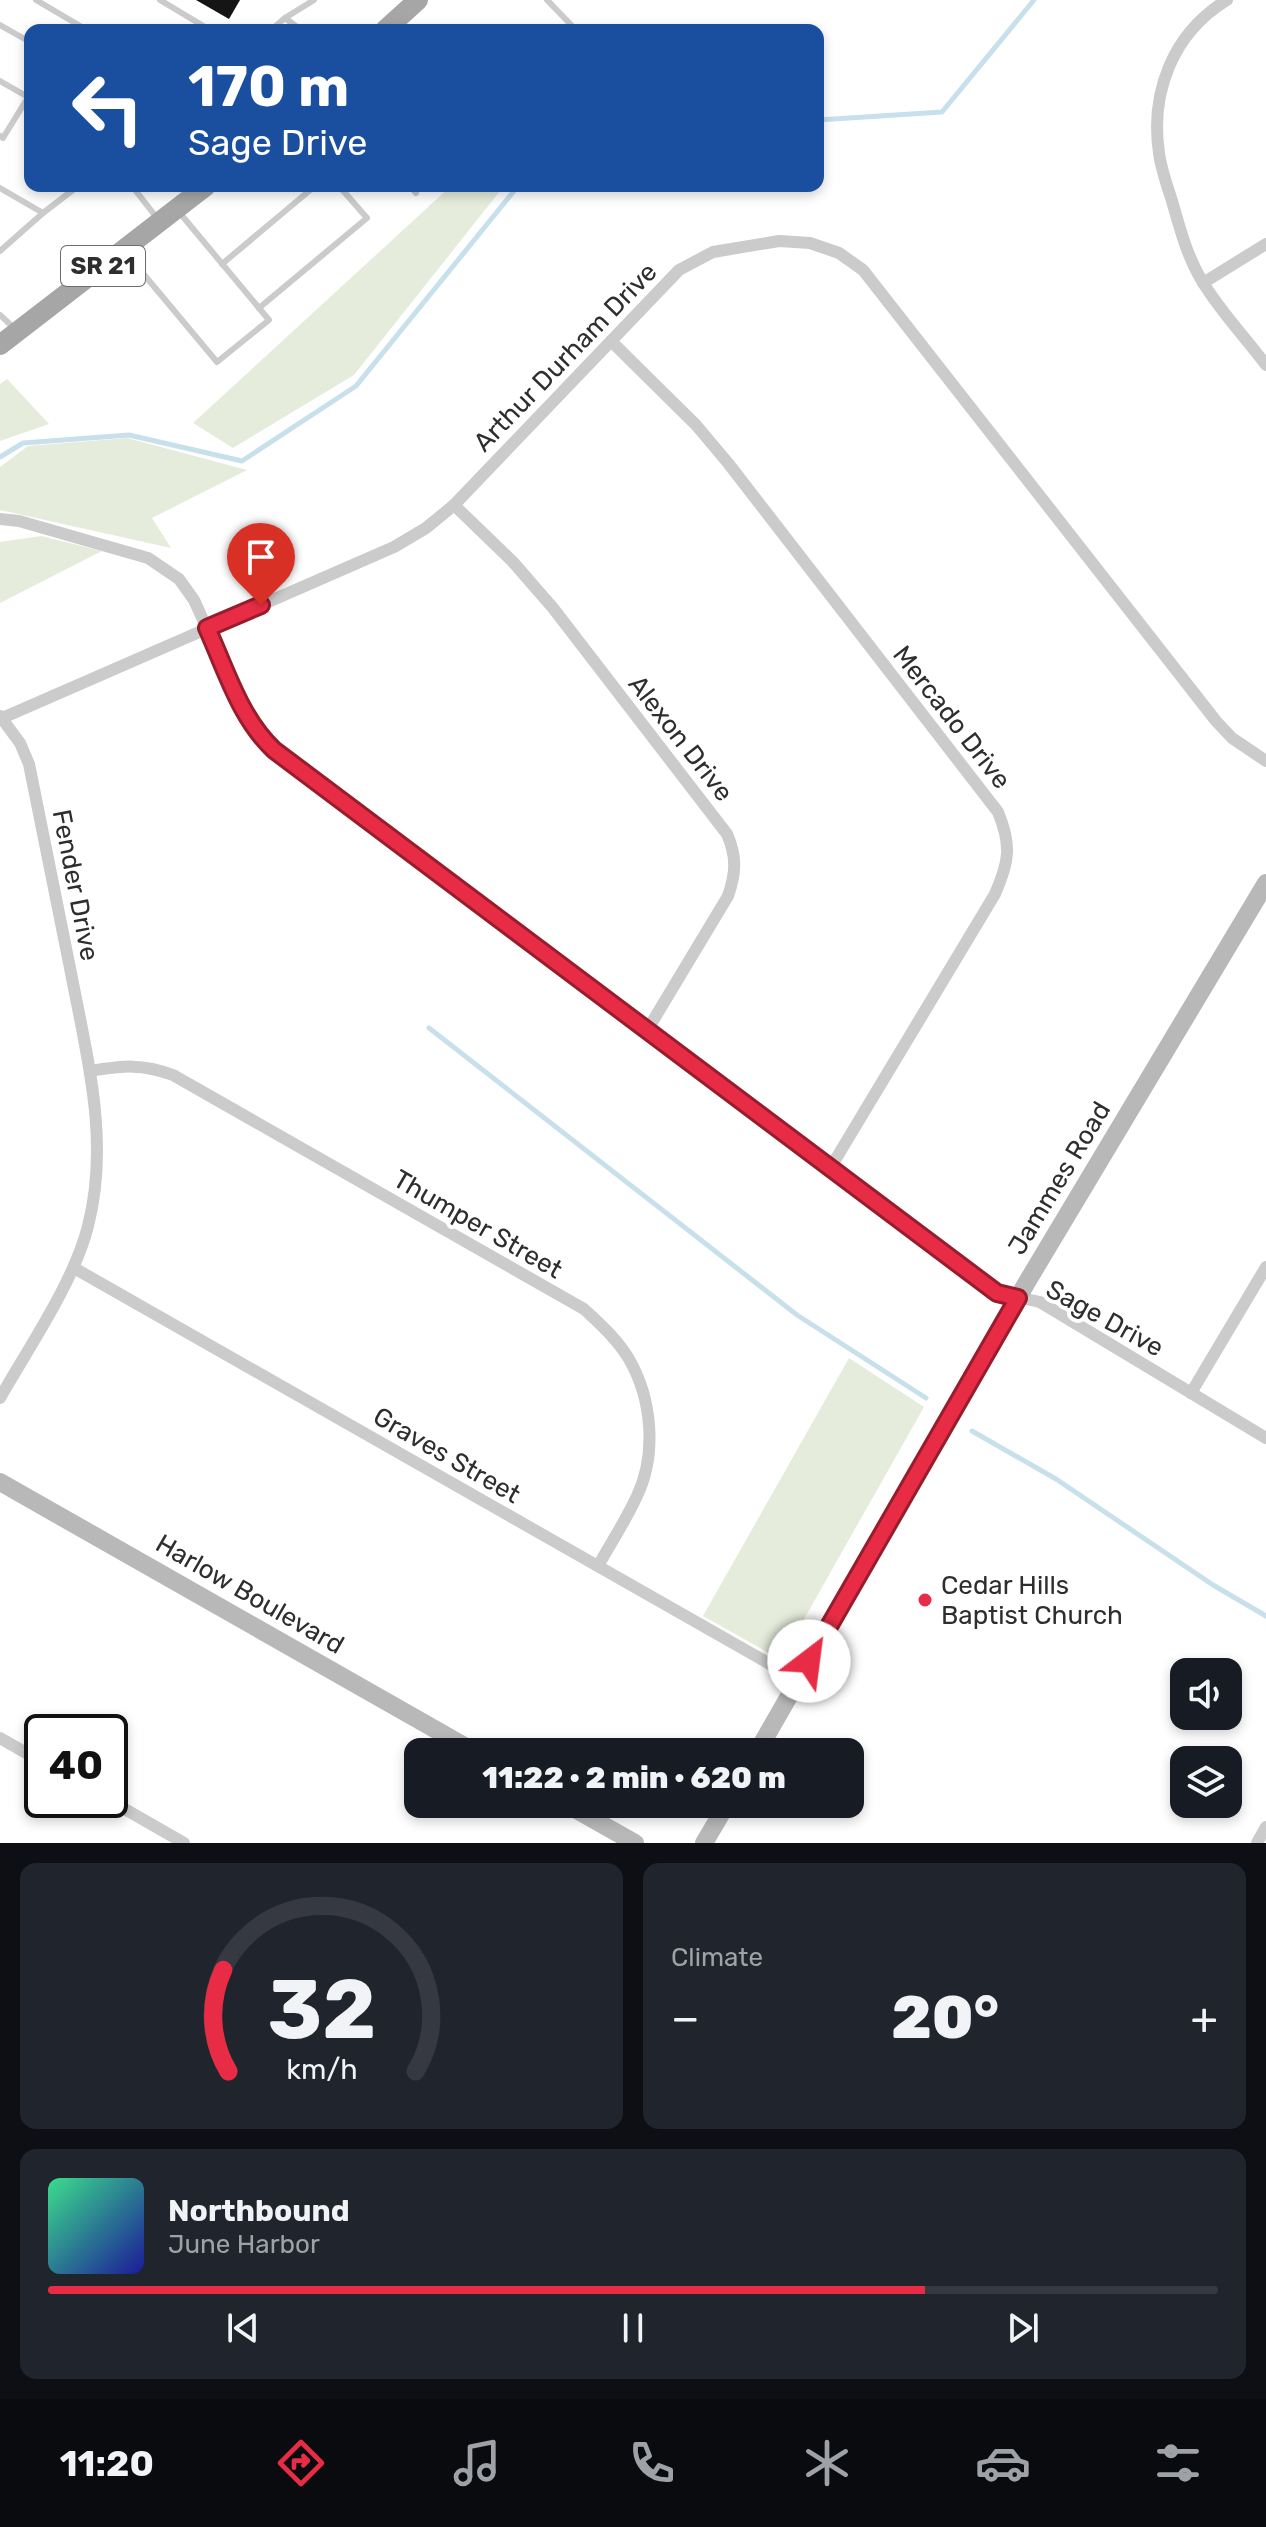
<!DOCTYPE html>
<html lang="en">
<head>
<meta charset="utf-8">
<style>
  :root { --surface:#171b24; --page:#20242c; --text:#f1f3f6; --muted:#9ea1a6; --line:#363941; --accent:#e92c45 }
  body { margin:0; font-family:Rubik,sans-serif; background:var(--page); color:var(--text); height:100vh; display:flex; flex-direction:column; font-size:30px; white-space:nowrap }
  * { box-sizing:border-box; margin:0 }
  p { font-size:26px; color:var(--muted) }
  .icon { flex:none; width:44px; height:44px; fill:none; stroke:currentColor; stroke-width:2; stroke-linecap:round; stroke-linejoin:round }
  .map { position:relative; height:1843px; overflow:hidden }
  .sheet { display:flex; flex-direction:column; gap:20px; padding:20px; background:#0d0f14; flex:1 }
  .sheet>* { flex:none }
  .banner { position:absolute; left:24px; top:24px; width:800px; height:168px; border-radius:16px; box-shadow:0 4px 12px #0003; background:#1a4fa0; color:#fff; overflow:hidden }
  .fabs { position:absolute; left:1170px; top:1658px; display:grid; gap:16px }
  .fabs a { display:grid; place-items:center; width:72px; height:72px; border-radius:16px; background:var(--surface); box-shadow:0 4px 12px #0003; font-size:40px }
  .speed { position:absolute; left:24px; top:1714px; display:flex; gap:16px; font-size:40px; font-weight:700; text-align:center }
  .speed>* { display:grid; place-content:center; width:104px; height:104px; border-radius:50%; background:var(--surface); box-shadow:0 4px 12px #0003; line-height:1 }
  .speed .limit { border:4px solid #111; border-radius:12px; background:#fff; color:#111 }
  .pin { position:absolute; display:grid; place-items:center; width:68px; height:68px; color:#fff; margin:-82px -34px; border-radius:50% 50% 50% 0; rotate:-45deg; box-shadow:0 0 8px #0007 }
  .pin .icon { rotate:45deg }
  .me { position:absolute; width:88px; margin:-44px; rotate:30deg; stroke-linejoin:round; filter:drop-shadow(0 0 6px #0008) }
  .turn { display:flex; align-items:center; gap:28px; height:168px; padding:0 32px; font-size:36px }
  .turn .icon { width:104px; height:104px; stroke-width:2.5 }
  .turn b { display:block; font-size:56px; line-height:68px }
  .big { font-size:60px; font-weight:800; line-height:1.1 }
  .sheet .card { flex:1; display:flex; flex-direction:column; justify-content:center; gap:12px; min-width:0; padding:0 28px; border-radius:16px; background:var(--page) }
  .sheet .dial { align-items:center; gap:0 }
  .dial svg { height:208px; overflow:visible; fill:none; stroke:var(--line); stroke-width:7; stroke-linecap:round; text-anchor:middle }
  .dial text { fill:var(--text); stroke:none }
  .song { display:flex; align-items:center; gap:24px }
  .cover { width:96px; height:96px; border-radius:12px; background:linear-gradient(135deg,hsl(150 70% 55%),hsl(240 70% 35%)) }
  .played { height:8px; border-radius:4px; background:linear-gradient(90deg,var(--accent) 75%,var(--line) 75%) }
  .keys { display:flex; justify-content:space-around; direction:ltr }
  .heat { display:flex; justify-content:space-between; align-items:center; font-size:44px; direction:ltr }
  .sheet .tiles { flex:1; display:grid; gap:20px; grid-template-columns:1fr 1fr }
  .card:last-child { grid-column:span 2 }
  .trip { position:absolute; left:404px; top:1738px; width:460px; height:80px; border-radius:16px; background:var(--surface); box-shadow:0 4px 12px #0003; font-weight:800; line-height:80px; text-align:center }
  .tab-bar { display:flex; height:128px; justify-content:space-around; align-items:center; background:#090b0e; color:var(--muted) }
  .tab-bar .icon { width:56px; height:56px }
  .tab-bar .on { color:var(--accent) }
  .tab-bar b { font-size:36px; color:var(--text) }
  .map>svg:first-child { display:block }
  .green { fill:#e5ecdb }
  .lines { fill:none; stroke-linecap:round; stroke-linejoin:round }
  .stream { stroke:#c7e0ec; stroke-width:5 }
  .building { fill:#151515 }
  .lane { stroke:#cbcbcb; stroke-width:6 }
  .street { stroke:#cbcbcb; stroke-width:12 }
  .secondary { stroke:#b8b8b8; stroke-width:18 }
  .primary { stroke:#a6a6a6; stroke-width:20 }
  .route-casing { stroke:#971d2d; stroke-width:20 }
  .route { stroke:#e92c45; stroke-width:14 }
  .poi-dot { fill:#e92c45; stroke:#fff; stroke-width:3 }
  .labels { text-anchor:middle; stroke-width:8; stroke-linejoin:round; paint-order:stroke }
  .shield { fill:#fff; stroke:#6d6d6d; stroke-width:2 }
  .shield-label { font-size:24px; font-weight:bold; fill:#2e2e2e }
  .street-label { font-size:26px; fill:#2e2e2e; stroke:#fff }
  .poi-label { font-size:26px; fill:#2e2e2e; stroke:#fff; text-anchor:start }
</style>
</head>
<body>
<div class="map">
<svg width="1266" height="1843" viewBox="0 0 1266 1843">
  <rect width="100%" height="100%" fill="#fff"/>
  <g class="green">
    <polygon points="451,186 504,186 354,375 233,448 193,423"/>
    <polygon points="7,379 49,424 0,441 0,384"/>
    <polygon points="127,438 247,470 152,518 171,548 0,510 0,467 28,446"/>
    <polygon points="41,536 102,551 0,603 0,542"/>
    <polygon points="849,1358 924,1407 782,1658 776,1657 703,1616"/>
  </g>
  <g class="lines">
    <g class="stream">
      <polyline points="818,120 942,112 1034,0"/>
      <polyline points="0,457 23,443 129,435 242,461 356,386 518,186"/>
      <polyline points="429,1028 797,1315 926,1398"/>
      <polyline points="972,1431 1056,1479 1213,1585 1266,1616"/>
    </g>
  </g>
  <polygon class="building" points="196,0 240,0 229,19"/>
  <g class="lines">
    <g class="lane">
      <polyline points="36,0 87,30"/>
      <polyline points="160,0 210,30"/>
      <polyline points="547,0 576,30"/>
      <polyline points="285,18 301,30"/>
      <polyline points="0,25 30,42"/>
      <polyline points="271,30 285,18 314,0"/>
      <polyline points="0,81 28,97"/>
      <polyline points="0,136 3,138 30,94"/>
      <polyline points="132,186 157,218"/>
      <polyline points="410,186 416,193"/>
      <polyline points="0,188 43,213"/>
      <polyline points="0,251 43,213 78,186"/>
      <polyline points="126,253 217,362 269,320 179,212"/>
      <polyline points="222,264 315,186"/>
      <polyline points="259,308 367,218 339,186"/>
      <polyline points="0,315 15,329"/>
    </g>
    <g class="street">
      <path d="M1227 0C1173 33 1150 92 1159 153 1161 169 1167 185 1172 201 1180 229 1187 256 1202 281 1220 311 1245 337 1266 365"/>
      <polyline points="1203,283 1266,244"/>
      <path d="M611 341 696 425 728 463 998 812C1012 846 1009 862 995 894L831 1167"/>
      <path d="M454 505 513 562 553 608 727 834C737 857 736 873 728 896L648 1029"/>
      <polyline points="0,519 19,521 148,558 179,579 194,600 247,717 258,735 274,750 997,1293 1040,1302 1266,1438"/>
      <path d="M0 716 20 743 29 764C43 834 57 903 71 973 87 1057 110 1141 88 1226 74 1282 29 1347 0 1398"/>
      <polyline points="0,719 394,547 426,528 454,505 679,270 713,252 779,241 810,243 839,253 863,270 1216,721 1232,738 1266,761"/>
      <path d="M90 1071C123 1066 141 1063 173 1075L584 1309C601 1325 617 1339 629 1359 652 1399 657 1454 637 1496 626 1520 611 1543 598 1566"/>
      <polyline points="74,1268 798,1680"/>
      <polyline points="1191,1393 1266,1267"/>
      <polyline points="0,1738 42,1762"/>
      <polyline points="109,1800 184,1843"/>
      <polyline points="1257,1843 1266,1827"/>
    </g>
    <g class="secondary">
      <polyline points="0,1482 475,1752"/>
      <polyline points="757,1752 1027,1282 1266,883"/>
      <polyline points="566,1804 635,1843"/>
      <polyline points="704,1843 727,1804"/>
    </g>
    <g class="primary">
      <polyline points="385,30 418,0"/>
      <polyline points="0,345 206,186"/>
    </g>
  </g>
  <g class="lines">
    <defs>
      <path id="route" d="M261 605 207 628C226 670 240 718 274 750L997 1293 1018 1298 809 1661"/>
    </defs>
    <use href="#route" class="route-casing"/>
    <use href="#route" class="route"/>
  </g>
  <circle class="poi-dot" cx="925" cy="1600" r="8"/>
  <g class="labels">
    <rect class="shield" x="61" y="246" width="84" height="40" rx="6"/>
    <g class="shield-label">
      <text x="103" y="274">SR 21</text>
    </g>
    <g class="street-label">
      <text transform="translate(565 357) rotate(-46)" y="9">Arthur Durham Drive</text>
      <text transform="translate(952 717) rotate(52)" y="9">Mercado Drive</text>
      <text transform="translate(681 738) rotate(52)" y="9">Alexon Drive</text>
      <text transform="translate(76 885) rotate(79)" y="9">Fender Drive</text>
      <text transform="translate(1059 1178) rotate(-59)" y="9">Jammes Road</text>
      <text transform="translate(478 1224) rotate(30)" y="9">Thumper Street</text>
      <text transform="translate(1105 1318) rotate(29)" y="9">Sage Drive</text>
      <text transform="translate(447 1455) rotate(30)" y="9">Graves Street</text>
      <text transform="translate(250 1594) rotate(30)" y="9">Harlow Boulevard</text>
    </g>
    <g class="poi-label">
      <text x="941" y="1594">Cedar Hills<tspan x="941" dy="30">Baptist Church</tspan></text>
    </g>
  </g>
</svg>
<div class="fabs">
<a><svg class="icon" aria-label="sound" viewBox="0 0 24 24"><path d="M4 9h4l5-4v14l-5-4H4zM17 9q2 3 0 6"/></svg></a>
<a><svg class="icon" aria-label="layers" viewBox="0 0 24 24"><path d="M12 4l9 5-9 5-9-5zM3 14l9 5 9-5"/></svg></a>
</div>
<div class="speed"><div class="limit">40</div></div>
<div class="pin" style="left:261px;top:605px;background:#d93025"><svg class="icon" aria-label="arrive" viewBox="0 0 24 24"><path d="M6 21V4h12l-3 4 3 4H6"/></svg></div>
<svg class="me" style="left:809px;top:1661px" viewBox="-20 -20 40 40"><circle r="19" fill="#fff"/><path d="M0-13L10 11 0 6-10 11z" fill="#e92c45"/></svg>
<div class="trip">11:22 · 2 min · 620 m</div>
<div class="banner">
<div class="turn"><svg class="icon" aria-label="left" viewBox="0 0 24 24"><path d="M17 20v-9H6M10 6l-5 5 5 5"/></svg><div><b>170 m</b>Sage Drive</div></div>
</div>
</div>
<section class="sheet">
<div class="tiles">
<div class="card dial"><svg viewBox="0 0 100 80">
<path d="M14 69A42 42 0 1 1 86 69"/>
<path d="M14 69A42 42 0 0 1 12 30" stroke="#e92c45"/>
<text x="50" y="56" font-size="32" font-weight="700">32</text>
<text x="50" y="72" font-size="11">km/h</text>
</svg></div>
<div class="card"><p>Climate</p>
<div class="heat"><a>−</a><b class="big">20°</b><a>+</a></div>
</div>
<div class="card">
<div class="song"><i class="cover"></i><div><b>Northbound</b><p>June Harbor</p></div></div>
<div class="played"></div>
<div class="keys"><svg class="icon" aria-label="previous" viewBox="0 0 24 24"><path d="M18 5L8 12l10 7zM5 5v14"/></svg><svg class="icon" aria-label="pause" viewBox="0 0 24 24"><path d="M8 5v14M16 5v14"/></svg><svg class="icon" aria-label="next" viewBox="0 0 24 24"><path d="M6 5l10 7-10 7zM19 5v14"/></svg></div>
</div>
</div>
</section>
<nav class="tab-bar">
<b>11:20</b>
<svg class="icon on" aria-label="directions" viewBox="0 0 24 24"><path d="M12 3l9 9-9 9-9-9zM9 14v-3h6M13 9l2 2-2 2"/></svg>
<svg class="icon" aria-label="music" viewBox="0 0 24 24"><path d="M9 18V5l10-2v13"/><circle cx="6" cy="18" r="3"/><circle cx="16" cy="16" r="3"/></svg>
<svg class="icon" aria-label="phone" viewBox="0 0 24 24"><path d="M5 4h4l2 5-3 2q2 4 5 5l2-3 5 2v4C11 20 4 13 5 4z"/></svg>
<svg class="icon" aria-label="climate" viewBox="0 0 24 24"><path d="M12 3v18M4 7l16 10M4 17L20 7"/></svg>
<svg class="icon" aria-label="car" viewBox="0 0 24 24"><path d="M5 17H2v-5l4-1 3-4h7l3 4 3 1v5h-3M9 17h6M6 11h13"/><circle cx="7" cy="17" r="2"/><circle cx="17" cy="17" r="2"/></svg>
<svg class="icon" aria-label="filters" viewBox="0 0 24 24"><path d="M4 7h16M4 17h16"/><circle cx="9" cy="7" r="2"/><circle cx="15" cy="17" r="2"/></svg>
</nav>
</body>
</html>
